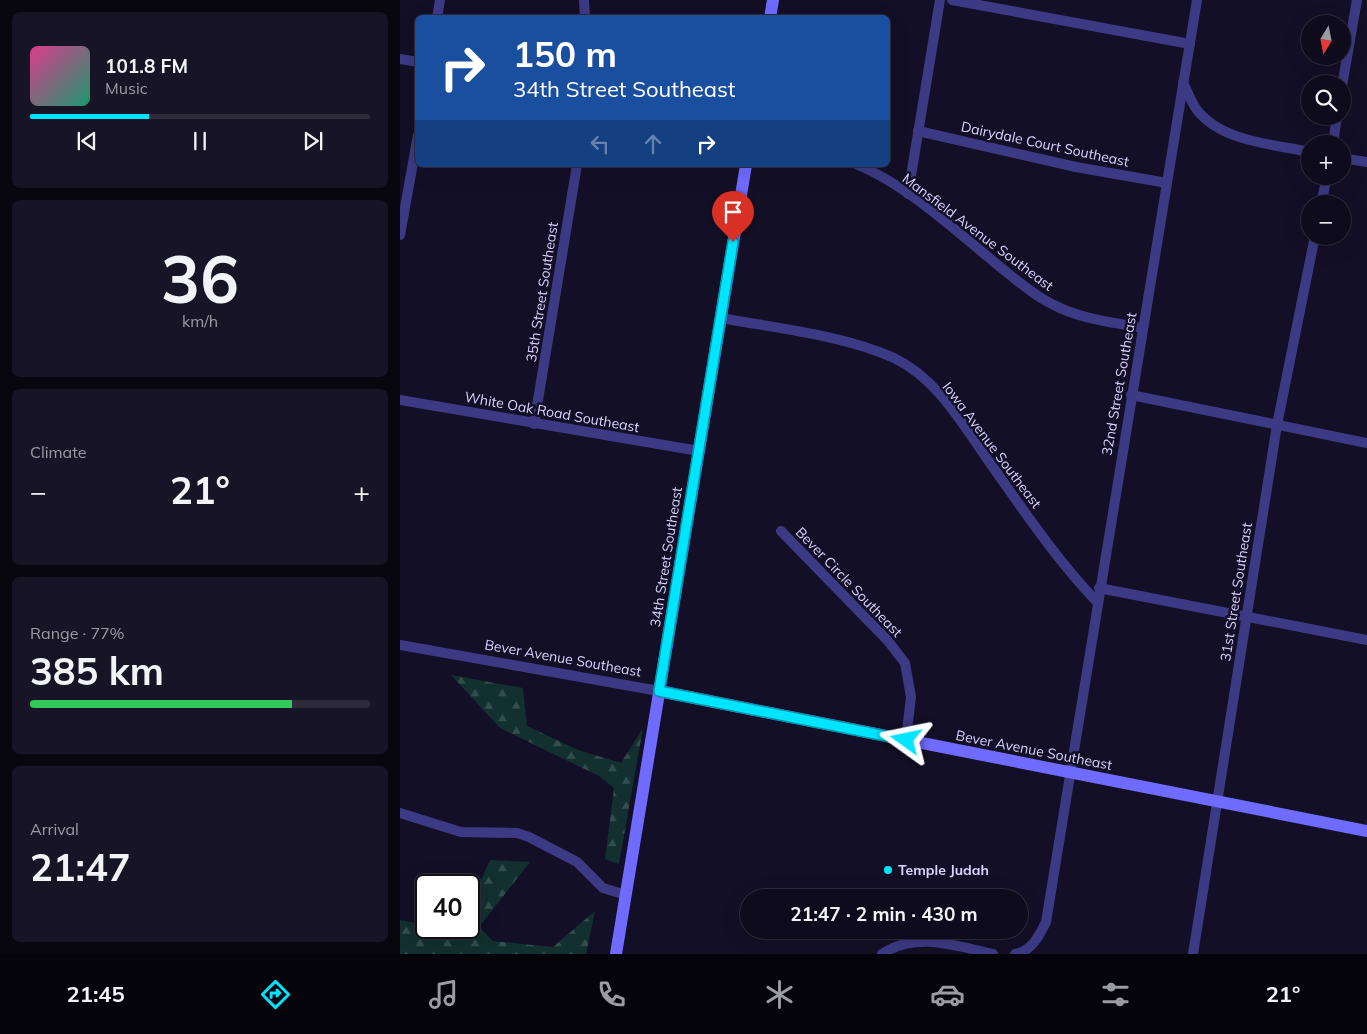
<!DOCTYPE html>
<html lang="en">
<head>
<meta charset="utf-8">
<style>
  :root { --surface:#0e0b1c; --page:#171425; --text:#f1f3f6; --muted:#9b9ba3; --line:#2e2b3b; --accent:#00e5ff }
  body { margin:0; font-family:Mulish,sans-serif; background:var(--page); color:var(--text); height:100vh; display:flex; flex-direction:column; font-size:19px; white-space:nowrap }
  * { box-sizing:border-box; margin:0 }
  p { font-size:16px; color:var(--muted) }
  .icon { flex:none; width:28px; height:28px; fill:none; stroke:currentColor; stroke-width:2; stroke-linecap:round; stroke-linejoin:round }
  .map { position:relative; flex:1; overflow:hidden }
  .drawer { display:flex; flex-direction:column; gap:12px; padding:12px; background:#08060f; width:400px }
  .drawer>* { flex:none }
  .banner { position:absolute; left:15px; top:15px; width:475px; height:152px; border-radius:8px; box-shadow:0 5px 20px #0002,0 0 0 1px var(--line); background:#1a4fa0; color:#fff; overflow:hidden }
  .needle { width:32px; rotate:190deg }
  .tools { position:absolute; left:901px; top:15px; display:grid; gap:10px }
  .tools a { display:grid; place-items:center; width:50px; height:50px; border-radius:50%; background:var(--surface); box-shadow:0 5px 20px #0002,0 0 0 1px var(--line); font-size:25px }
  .speed { position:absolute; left:15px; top:874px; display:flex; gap:10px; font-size:25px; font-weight:700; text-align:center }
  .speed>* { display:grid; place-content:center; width:65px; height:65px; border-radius:50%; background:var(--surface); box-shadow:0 5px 20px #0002,0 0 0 1px var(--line); line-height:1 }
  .speed .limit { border:2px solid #111; border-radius:8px; background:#fff; color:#111 }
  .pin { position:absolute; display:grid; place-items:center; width:42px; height:42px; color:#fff; margin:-51px -21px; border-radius:50% 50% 50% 0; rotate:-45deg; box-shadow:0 0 5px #0007 }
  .pin .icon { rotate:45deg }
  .me { position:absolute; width:55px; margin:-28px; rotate:282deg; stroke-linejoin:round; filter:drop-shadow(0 0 4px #0008) }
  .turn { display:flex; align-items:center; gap:18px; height:105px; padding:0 15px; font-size:22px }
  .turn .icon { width:65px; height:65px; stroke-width:2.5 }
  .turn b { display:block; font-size:35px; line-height:42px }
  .lanes { display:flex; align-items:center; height:48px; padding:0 15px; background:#0003; justify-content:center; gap:25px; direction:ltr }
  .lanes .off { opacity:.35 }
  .big { font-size:38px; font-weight:700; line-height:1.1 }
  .drawer .tile { flex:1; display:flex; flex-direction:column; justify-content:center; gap:8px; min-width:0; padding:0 18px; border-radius:8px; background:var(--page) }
  .drawer .dial { align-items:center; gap:0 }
  .dial b { font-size:65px; line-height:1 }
  .song { display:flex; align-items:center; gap:15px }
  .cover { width:60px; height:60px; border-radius:8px; background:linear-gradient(135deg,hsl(330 70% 55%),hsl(160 70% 35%)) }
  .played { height:5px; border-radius:2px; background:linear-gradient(90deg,var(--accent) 35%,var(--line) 35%) }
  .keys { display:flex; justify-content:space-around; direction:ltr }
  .heat { display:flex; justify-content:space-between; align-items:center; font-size:28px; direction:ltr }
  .charge { height:8px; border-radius:4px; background:linear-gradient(90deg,#34c759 77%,var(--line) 0) }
  .trip { position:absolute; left:340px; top:889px; width:288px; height:50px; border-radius:25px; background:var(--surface); box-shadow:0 5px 20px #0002,0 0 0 1px var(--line); font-weight:700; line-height:50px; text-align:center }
  .menu { display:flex; height:80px; justify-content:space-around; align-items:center; background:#06040b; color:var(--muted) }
  .menu .icon { width:35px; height:35px }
  .menu .current { color:var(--accent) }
  .menu b { font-size:22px; color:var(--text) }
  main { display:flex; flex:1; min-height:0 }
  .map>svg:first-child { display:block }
  .forest { fill:url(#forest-firs) }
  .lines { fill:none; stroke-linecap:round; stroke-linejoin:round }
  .street { stroke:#3d3a85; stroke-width:10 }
  .secondary { stroke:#6f6bff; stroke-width:12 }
  .route-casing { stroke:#0095a6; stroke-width:12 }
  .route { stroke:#00e5ff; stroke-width:9 }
  .poi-dot { fill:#00e5ff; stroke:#130f26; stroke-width:2 }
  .labels { text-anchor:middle; stroke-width:5; stroke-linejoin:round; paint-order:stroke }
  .street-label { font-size:14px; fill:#d9d4ff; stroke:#130f26 }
  .poi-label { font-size:14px; font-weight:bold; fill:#d9d4ff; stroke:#130f26; text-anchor:start }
</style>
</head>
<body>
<main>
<section class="drawer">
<div class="tile">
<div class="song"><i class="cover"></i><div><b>101.8 FM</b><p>Music</p></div></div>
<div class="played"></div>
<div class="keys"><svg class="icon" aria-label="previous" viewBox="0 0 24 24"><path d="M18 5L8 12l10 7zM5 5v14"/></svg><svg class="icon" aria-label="pause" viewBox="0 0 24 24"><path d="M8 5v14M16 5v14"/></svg><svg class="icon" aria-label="next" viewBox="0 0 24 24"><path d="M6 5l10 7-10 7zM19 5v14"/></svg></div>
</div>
<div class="tile dial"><b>36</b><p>km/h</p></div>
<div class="tile"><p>Climate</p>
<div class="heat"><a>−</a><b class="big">21°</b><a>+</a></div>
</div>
<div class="tile"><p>Range · 77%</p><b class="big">385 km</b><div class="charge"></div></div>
<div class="tile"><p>Arrival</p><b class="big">21:47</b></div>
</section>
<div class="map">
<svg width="967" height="954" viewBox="0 0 967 954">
  <defs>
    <pattern id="forest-firs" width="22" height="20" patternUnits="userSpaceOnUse" patternTransform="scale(1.25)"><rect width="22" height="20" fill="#12302f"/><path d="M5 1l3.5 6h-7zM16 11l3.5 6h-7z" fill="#344d4e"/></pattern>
  </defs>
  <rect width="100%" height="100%" fill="#130f26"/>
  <g class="forest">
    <polygon points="51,675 123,688 127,726 178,750 221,763 243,728 219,864 205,859 214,788 199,776 100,728"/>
    <polygon points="90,860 130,862 79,927 93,941 153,947 195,911 186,954 0,954 0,920 26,925 26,928 69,928 69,907"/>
  </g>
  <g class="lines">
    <g class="street">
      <polyline points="184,0 185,18"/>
      <polyline points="552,0 790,44"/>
      <polyline points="37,18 40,0"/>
      <polyline points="0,59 18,62"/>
      <path d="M783 82C787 91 791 102 797 110 822 142 873 144 910 152"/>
      <polyline points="942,86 957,0"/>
      <polyline points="518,131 676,167 767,183"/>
      <polyline points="933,144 937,116"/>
      <polyline points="942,158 967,162"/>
      <path d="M458 165C509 186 560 235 604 270 619 282 636 297 654 305 680 319 713 322 742 328"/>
      <polyline points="508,194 540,0"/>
      <polyline points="921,204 927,176"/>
      <polyline points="0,235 18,135"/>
      <path d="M321 318C375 328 444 335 494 358 538 379 563 425 590 463 624 511 656 559 697 602"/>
      <polyline points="731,395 967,443"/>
      <polyline points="0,400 299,451"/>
      <polyline points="134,424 177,165"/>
      <polyline points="381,531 488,641 505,663 511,697 506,739"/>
      <polyline points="699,588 967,640"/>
      <polyline points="0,645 259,691"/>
      <polyline points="0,813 61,832 117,833 129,837 177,862 203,888 226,895"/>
      <path d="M482 954C517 931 555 946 593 954"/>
      <path d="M615 954C632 951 639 936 646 922L797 0"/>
      <polyline points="793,954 877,425 915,236"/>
    </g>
    <g class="secondary">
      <polyline points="370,18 373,0"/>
      <polyline points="259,691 967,831"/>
      <polyline points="216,954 346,165"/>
    </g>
  </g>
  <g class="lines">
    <defs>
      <polyline id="route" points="333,242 259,691 506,740"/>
    </defs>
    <use href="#route" class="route-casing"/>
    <use href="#route" class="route"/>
  </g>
  <circle class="poi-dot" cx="488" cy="870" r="5"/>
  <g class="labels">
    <g class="street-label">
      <text transform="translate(645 144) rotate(12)" y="5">Dairydale Court Southeast</text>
      <text transform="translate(578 232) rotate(37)" y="5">Mansfield Avenue Southeast</text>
      <text transform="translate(142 292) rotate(-81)" y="5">35th Street Southeast</text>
      <text transform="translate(719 384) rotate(-80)" y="5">32nd Street Southeast</text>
      <text transform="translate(152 412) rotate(10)" y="5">White Oak Road Southeast</text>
      <text transform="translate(592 445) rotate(53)" y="5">Iowa Avenue Southeast</text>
      <text transform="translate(266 557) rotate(-81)" y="5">34th Street Southeast</text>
      <text transform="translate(449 582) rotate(46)" y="5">Bever Circle Southeast</text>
      <text transform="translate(836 592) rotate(-81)" y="5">31st Street Southeast</text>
      <text transform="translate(163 658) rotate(10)" y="5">Bever Avenue Southeast</text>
      <text transform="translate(634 750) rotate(11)" y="5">Bever Avenue Southeast</text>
    </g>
    <g class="poi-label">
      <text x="498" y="875">Temple Judah</text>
    </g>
  </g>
</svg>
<div class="tools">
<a><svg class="needle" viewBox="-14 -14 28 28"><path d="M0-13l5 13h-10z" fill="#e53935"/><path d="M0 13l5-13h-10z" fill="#9b9ba3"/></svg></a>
<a><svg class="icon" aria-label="search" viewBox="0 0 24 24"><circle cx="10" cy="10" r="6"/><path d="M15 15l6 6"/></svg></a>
<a>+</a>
<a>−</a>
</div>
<div class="speed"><div class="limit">40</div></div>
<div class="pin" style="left:333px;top:242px;background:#d93025"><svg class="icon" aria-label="arrive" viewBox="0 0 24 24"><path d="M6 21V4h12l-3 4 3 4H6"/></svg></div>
<svg class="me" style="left:506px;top:740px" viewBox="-20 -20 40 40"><path d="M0-17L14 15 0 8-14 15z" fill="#00e5ff" stroke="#fff" stroke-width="4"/></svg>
<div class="trip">21:47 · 2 min · 430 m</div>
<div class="banner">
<div class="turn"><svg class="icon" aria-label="right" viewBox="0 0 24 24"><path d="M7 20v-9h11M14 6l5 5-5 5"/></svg><div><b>150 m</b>34th Street Southeast</div></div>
<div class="lanes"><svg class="icon off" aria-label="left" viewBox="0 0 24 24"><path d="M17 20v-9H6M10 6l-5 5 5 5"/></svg><svg class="icon off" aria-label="ahead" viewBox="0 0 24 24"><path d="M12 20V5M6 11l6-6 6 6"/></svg><svg class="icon" aria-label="right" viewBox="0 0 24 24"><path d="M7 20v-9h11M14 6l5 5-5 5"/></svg></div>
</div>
</div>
</main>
<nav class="menu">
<b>21:45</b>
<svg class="icon current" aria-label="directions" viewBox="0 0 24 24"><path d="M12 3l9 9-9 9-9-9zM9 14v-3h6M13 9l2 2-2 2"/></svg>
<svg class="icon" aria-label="music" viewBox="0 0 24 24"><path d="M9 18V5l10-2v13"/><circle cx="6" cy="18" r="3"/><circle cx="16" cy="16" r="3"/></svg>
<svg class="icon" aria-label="phone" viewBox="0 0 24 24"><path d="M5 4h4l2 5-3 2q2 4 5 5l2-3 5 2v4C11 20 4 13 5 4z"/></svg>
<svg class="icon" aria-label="climate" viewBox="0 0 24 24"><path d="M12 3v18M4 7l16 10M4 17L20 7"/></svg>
<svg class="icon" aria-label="car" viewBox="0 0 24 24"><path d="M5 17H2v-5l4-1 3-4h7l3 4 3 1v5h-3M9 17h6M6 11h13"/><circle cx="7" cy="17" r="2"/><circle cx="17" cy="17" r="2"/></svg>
<svg class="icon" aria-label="filters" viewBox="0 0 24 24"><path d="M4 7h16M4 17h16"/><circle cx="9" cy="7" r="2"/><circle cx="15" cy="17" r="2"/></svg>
<b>21°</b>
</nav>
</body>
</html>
